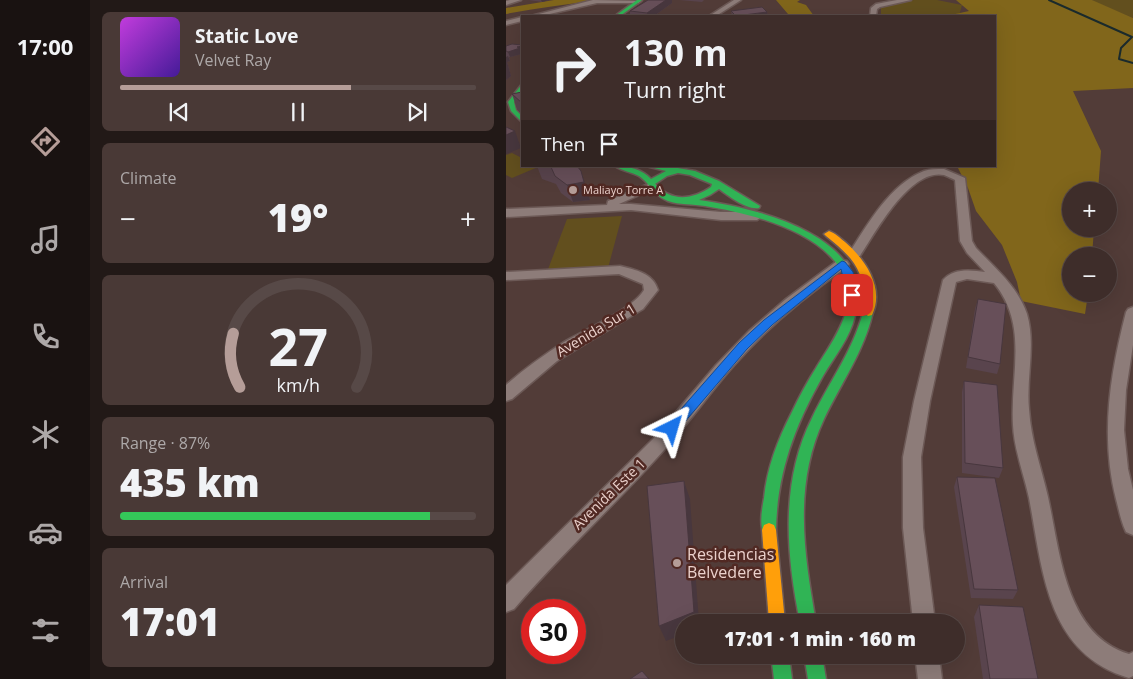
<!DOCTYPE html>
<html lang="en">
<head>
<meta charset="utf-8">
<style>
  :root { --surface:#3e2d2a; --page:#493936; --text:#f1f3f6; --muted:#ada8a8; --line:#574947; --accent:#b59d98 }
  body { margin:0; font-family:"Open Sans",sans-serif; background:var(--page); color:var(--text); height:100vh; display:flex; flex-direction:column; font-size:19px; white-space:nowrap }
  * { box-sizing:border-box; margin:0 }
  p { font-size:16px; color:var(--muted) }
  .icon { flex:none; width:28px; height:28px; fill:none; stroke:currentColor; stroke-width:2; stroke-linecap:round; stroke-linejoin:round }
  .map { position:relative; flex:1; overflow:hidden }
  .drawer { display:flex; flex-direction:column; gap:12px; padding:12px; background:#221917; width:416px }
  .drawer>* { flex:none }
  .guide { position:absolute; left:15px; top:15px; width:475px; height:152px; border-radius:0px; box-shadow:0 5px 20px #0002,0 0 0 1px var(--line); background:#3e2d2a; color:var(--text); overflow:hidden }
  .buttons { position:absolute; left:556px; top:182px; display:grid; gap:10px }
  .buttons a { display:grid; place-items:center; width:55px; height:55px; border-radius:50%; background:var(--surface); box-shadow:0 5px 20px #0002,0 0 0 1px var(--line); font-size:25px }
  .speed { position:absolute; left:15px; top:599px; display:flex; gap:10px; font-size:25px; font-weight:700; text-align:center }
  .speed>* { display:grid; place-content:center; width:65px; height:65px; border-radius:50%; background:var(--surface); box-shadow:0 5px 20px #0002,0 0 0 1px var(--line); line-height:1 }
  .speed .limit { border:8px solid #d22; background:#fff; color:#111 }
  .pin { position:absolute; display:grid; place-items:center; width:42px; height:42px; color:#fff; margin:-21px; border-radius:10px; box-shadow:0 2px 8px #0006 }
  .me { position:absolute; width:55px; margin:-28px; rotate:40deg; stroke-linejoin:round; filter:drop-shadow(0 0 4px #0008) }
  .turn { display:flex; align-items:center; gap:18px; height:105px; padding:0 20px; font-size:22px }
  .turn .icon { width:65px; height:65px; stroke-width:2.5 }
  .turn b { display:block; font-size:35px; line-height:42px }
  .then { display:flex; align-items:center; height:48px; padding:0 20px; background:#0003; gap:10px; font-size:19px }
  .big { font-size:38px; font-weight:800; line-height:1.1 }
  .drawer .widget { flex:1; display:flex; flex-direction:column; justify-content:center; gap:8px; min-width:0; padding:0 18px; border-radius:8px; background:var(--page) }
  .drawer .dial { align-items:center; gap:0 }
  .dial svg { height:130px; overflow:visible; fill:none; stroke:var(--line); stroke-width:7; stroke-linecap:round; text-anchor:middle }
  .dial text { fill:var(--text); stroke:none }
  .song { display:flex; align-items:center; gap:15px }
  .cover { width:60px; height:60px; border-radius:8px; background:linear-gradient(135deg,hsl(290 70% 55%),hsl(260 70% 35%)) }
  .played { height:5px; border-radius:2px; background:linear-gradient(90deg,var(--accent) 65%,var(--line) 65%) }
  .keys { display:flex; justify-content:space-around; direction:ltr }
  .heat { display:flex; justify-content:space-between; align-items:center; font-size:28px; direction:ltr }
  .charge { height:8px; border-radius:4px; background:linear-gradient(90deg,#34c759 87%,var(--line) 0) }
  .trip { position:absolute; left:169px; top:614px; width:290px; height:50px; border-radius:25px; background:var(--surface); box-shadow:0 5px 20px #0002,0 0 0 1px var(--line); font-weight:800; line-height:50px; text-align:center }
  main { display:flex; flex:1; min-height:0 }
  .tabs { display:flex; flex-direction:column; width:90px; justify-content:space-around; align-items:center; background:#191211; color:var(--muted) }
  .tabs .icon { width:35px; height:35px }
  .tabs .selected { color:var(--accent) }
  .tabs b { font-size:22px; color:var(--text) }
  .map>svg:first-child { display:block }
  .green { fill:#624f1e }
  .forest { fill:#81661b }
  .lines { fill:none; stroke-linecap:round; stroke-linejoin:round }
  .stream { stroke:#1a2a2c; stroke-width:2 }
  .street-casing { stroke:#6c5956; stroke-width:3 }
  .fast-casing { stroke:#6c5956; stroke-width:3 }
  .slow-casing { stroke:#6c5956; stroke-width:3 }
  .street { fill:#8d7c79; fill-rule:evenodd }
  .fast { fill:#30b455; fill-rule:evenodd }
  .slow { fill:#ff9f0a; fill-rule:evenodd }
  .wall { fill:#59444d }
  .shaded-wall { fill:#48373e }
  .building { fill:#674f59; stroke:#48373e }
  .route { fill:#1a73e8; stroke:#114b97 }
  .poi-dot { fill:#b59d98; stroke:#512923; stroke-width:2 }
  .labels { text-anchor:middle; stroke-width:5; stroke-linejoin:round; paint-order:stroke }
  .far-poi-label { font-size:11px; fill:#ebd1cc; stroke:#512923; text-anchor:start }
  .street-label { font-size:14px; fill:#ebd1cc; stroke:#512923 }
  .near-poi-label { font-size:16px; fill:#ebd1cc; stroke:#512923; text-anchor:start }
</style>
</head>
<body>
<main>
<nav class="tabs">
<b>17:00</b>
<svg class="icon selected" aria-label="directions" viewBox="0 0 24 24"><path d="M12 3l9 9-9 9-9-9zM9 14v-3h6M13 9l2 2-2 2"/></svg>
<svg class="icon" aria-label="music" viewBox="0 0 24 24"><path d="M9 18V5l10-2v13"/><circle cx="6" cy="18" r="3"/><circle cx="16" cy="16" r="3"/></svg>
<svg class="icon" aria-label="phone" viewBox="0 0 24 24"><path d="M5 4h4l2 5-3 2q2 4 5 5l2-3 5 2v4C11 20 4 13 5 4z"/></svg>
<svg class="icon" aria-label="climate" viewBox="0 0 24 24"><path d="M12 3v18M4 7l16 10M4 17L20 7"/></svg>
<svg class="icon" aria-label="car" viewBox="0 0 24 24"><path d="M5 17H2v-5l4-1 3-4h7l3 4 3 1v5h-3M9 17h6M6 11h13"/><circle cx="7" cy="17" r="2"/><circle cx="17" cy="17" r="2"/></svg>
<svg class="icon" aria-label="filters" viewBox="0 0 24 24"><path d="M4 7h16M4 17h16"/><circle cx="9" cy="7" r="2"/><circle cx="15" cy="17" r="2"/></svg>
</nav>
<section class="drawer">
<div class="widget">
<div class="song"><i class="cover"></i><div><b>Static Love</b><p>Velvet Ray</p></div></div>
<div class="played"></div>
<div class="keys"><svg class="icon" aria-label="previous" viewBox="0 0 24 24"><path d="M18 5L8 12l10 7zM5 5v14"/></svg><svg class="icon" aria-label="pause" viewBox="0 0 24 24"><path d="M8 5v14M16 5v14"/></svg><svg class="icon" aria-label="next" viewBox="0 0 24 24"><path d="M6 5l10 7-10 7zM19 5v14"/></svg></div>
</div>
<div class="widget"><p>Climate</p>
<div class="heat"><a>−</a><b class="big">19°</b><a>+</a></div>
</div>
<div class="widget dial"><svg viewBox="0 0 100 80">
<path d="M14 69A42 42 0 1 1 86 69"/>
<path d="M14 69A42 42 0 0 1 10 36" stroke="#b59d98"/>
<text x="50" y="56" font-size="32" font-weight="700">27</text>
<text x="50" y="72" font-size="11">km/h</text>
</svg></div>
<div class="widget"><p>Range · 87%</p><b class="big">435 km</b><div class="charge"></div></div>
<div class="widget"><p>Arrival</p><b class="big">17:01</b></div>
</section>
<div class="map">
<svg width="627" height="679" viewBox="0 0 627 679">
  <rect width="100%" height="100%" fill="#523c38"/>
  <g class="green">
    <polygon points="408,0 431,0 456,5 453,16 375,16 375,6"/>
    <polygon points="586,0 627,0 627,18 591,3"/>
    <polygon points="6,153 16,158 16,166 32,167 6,178 0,175 0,155"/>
    <polygon points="116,216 102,268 41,272 61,219"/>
  </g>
  <g class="forest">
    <path d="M48 0H89C59 5 30 8 0 14V8Z"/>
    <polygon points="270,0 294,0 291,2 300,5 308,16 270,16 282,14"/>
    <polygon points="450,0 586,0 627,18 627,88 567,91 595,151 592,191 565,191 565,229 588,229 586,256 565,256 565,294 582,294 579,314 515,301 511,282 496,245 470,211 462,188 451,166 489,166 489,16 440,16 463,11"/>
  </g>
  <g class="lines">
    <polyline class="stream" points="543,0 626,37 615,48 613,59 627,63"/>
    <defs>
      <g id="street">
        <polygon points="4,0 15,0 0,5 0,1"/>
        <polygon points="87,0 135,1 132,3 91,3 35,16 25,16"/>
        <polygon points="228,0 235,0 210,16 203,16"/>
        <polygon points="391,0 405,0 374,7 371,9 370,16 364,16 365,8 370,4"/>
        <polygon points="16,17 16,21 0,25 0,21"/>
        <path d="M438 169 459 178 466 241 470 248C489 268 512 287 521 314 530 345 520 377 523 409 525 441 535 466 542 497 554 551 559 635 623 654L627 652V676L623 678C540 653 537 571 523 498 518 474 508 450 507 425 504 374 523 326 488 283L461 279 450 282 424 401 415 457 417 528 429 622H407L397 528V457L408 401 437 280C447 268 465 270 479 272L461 253 454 241 449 180C445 178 441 176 438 175 404 168 369 233 354 256L349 257 343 253C362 224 384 184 418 171 424 169 431 169 438 169Z"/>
        <polygon points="145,183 149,184 151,186 149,188 113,204 125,204 215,212 251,212 257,216 251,220 215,220 125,210 0,217 0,209 101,205 102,201"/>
        <path d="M336 260 341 261 343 264 341 267C301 295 264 325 232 361 206 389 185 421 159 449 110 504 56 553 8 609L0 612V585L147 439 210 365 243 331 280 299 331 261Z"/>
        <path d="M114 266C130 270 147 273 152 290L137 309 51 361 6 399 0 401V385C18 369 38 355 58 342 79 330 127 309 138 290L137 284 113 274 0 280V272Z"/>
        <path d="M627 307V345L620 390 618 430 622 469 627 490V535L620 532C615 522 613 510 610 499 594 436 604 374 620 312L622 309Z"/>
        <polygon points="409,655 433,655 436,679 412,679"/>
      </g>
      <g id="fast">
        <polygon points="131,0 136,0 114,16 109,16"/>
        <polygon points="16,84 16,90 8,102 10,110 16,116 16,122 5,111 2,102"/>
        <path d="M109 166C122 166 136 169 145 179L160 171 140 166H160L189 171 213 181 254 206 253 208C240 210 223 196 213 189L204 195 193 200C251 208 369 236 349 316 344 338 328 357 317 376 289 425 271 473 270 530L268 535 263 537 258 535C253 524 256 509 258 498 261 467 272 439 286 412 293 397 301 382 310 368 327 340 357 302 334 268 308 229 242 213 199 206 187 204 173 205 162 201 147 195 145 184 133 176 126 172 116 171 109 166ZM172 173 184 175 206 184 205 187C186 200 165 202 149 184L161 176Z"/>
        <path d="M362 308 367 312C358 352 335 383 318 419 287 485 298 554 310 622H294C280 554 274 482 306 418 323 382 347 351 357 312Z"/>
        <polygon points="265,655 283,655 286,679 268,679"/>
        <polygon points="298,655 316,655 320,679 302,679"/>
      </g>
      <g id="slow">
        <path d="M323 231C329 233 334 238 339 242 359 259 379 288 366 315L362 316 357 312C361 273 349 259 320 236L318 234Z"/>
        <polygon points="263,523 268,525 270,530 279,622 263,622 256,530 258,525"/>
      </g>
    </defs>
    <use href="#street" class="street-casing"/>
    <use href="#fast" class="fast-casing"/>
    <use href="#slow" class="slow-casing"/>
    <use href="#street" class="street"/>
    <use href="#fast" class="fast"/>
    <use href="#slow" class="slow"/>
  </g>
  <g class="wall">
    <polygon points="23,0 43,0 36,2"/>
    <polygon points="142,0 166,0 166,3 148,16 124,16 124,11"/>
    <polygon points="173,0 198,0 196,2"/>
    <polygon points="225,11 261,12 262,16 226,16"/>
    <polygon points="0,46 15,52 16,54 4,57 3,57 4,61 1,62 5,76 0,80"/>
    <polygon points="16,92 16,114 11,109 6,94"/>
    <polygon points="31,166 71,166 80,188 84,200 67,202 55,193 50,184 36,179"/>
    <polygon points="472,299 494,364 491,374 460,368 469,309"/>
    <polygon points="458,381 497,468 493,478 456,473 456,392"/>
    <polygon points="451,477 512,590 507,599 465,598 448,487"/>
    <polygon points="473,605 532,679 477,679 468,617"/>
  </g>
  <g class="shaded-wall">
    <polygon points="35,0 43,0 36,2"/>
    <polygon points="160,0 166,0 166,3 148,16 142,16 141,13"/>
    <polygon points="261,12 262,16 230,16"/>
    <polygon points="16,46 16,51 15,52 16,54 4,57 2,52 11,47"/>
    <polygon points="2,56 4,61 1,62 5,76 0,80 0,57"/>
    <polygon points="9,131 15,148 0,154 0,135"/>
    <polygon points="75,171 84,200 67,202 61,185"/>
    <polygon points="178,481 184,499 193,622 178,622 178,634 160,641 153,626"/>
  </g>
  <g class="building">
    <polygon points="142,0 160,0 141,13 124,11"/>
    <polygon points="256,7 261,12 230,16 225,11"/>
    <polygon points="6,44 16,45 16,46 11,47 14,48 2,52 0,51 0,46"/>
    <polygon points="16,92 16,103 6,94"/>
    <polygon points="0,127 9,131 0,135"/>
    <polygon points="42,166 71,166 75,171 78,182 61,185 49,176 45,167"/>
    <polygon points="472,299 500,304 494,364 462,357"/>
    <polygon points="458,381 491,385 497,468 459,463"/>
    <polygon points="451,477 489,478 512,590 468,589"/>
    <polygon points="178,481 188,612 153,626 141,486"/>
    <polygon points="473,605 517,607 532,679 484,679"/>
    <polygon points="136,671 143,679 124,679"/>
  </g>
  <polygon class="route" points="336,261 339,262 347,272 352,295 350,298 343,298 341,295 335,269 266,325 241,349 171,431 166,433 162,431 160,428 162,424 233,343 258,320"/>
  <g class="poi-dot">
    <circle cx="67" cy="190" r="5"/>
    <circle cx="171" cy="563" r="5"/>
  </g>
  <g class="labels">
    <g class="far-poi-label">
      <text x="77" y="194">Maliayo Torre A</text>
    </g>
    <g class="street-label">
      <text transform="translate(90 330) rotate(-31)" y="5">Avenida Sur 1</text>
      <text transform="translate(103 494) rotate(-44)" y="5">Avenida Este 1</text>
    </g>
    <g class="near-poi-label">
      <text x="181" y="560">Residencias<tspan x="181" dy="18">Belvedere</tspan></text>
    </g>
  </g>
</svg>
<div class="buttons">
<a>+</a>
<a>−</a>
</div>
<div class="speed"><div class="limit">30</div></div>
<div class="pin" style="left:346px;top:295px;background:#d93025"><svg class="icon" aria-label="arrive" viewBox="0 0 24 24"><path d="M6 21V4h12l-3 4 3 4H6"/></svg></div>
<svg class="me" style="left:166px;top:428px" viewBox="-20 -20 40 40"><path d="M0-17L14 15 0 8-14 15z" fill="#1a73e8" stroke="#fff" stroke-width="4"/></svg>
<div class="trip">17:01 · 1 min · 160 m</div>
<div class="guide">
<div class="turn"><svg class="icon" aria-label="right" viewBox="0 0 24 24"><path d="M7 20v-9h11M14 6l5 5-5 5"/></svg><div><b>130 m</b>Turn right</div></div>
<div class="then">Then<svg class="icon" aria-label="arrive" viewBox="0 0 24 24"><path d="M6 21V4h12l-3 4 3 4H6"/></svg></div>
</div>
</div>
</main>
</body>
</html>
